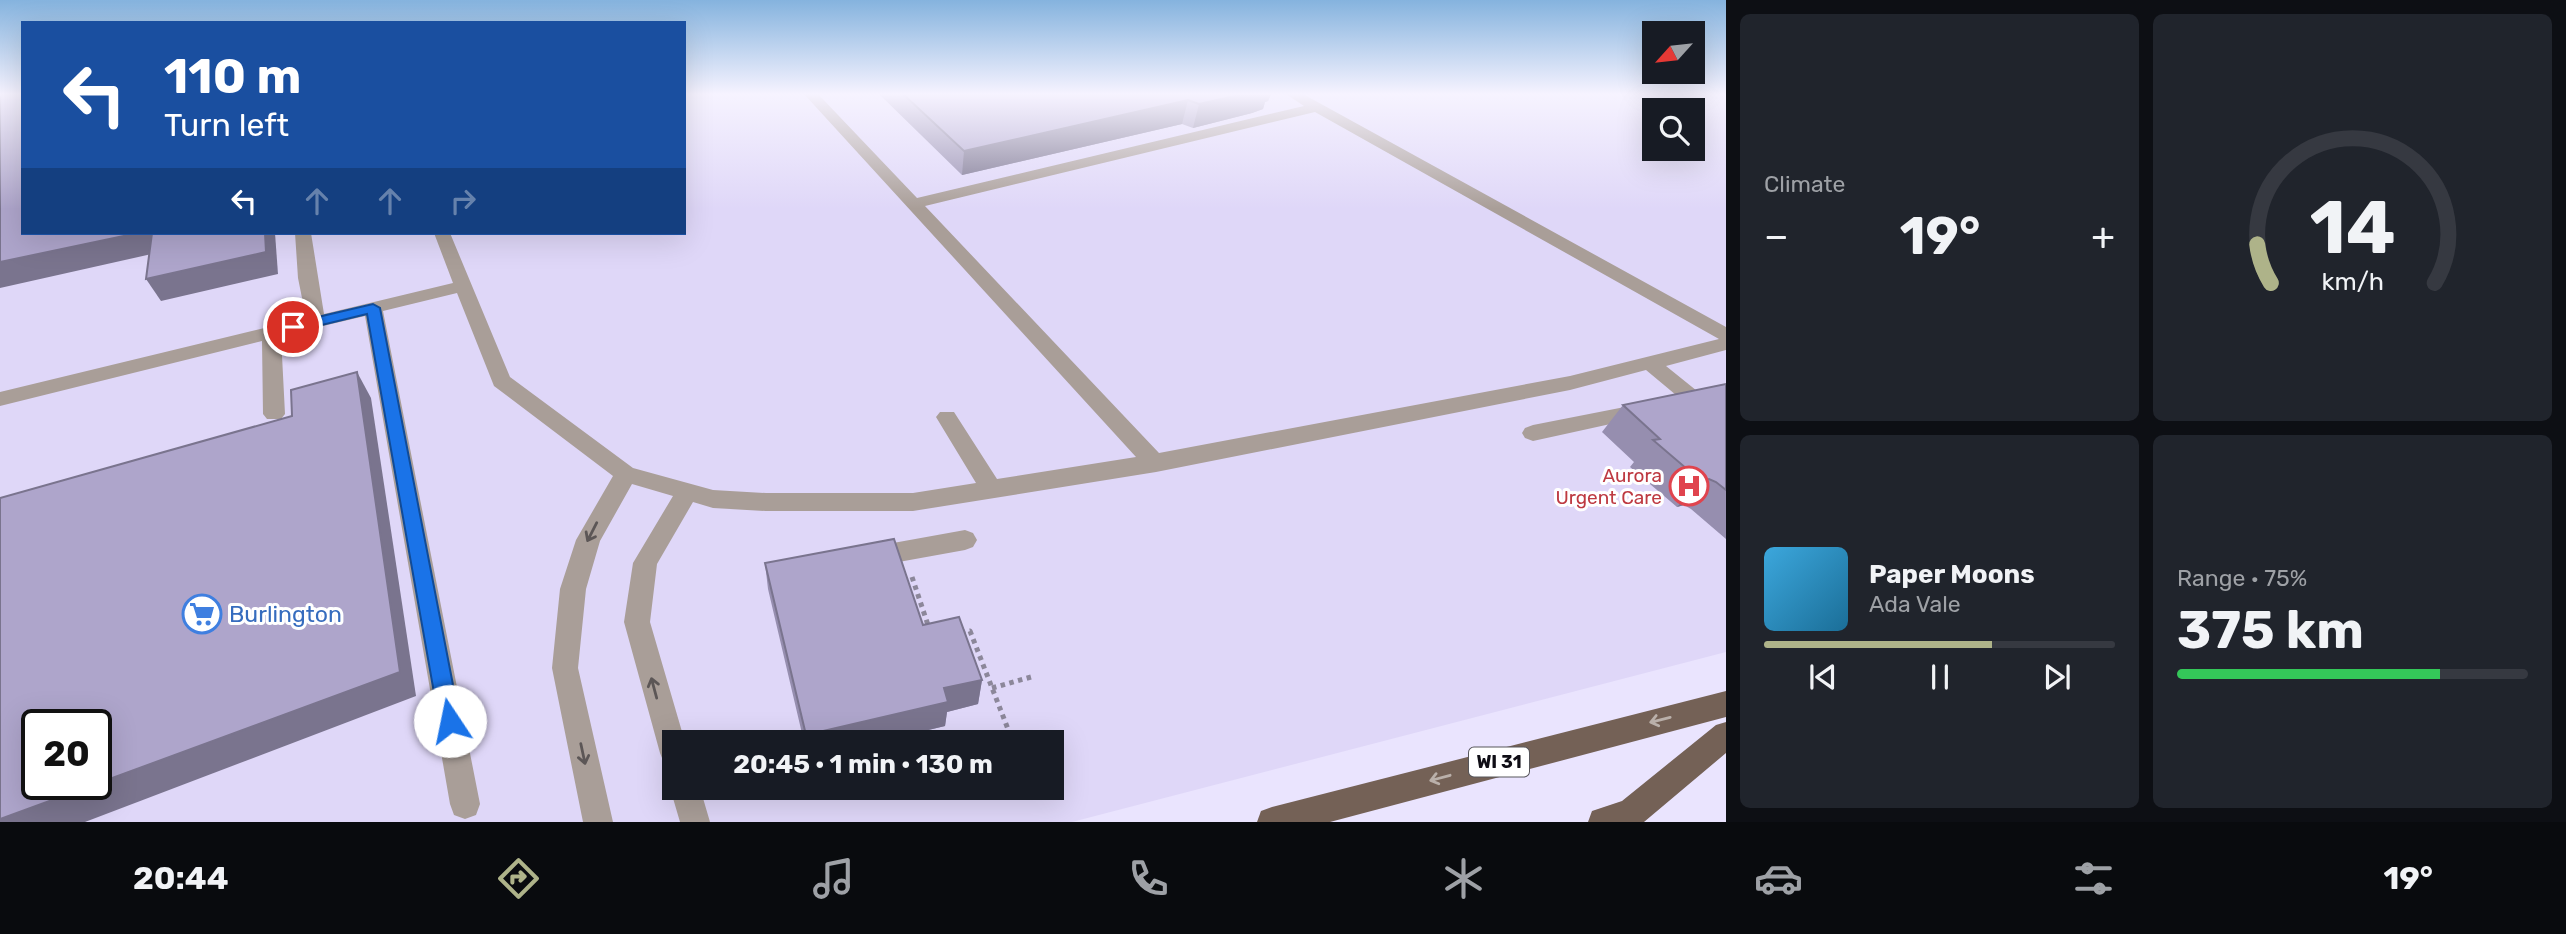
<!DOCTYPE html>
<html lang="en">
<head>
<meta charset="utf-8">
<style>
  :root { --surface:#171b24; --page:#20242c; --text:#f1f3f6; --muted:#9ea1a6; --line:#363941; --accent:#aeb389 }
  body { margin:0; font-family:Rubik,sans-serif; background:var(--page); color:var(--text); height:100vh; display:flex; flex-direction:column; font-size:26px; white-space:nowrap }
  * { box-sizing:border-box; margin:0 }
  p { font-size:23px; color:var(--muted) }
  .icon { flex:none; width:38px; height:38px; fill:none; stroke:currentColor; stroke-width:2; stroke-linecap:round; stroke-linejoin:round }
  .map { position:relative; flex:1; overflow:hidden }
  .panel { display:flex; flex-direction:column; gap:14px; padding:14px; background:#0d0f14; width:840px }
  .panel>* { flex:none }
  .guide { position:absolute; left:21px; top:21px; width:665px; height:214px; border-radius:0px; box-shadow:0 7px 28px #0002; background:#1a4fa0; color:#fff; overflow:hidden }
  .needle { width:46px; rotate:243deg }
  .tools { position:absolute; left:1642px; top:21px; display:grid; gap:14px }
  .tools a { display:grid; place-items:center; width:63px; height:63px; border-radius:0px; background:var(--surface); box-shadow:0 7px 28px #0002; font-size:35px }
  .speed { position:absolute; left:21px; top:709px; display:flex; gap:14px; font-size:35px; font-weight:700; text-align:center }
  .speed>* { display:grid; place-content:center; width:91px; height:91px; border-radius:50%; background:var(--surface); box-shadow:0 7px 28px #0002; line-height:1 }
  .speed .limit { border:4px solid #111; border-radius:10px; background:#fff; color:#111 }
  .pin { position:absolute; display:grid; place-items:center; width:60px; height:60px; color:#fff; margin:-30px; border:4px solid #fff; border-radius:50%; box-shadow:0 2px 7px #0007 }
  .me { position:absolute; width:77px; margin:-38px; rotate:349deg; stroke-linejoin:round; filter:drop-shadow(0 0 5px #0008) }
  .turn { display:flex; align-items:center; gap:24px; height:147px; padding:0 28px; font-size:32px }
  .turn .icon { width:91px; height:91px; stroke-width:2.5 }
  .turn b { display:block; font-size:49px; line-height:60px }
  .lanes { display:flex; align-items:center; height:66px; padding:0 28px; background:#0003; justify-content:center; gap:35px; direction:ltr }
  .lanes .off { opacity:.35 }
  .big { font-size:52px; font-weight:700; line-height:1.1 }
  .panel .card { flex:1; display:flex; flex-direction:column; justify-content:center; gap:10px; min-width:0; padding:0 24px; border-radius:10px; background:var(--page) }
  .panel .dial { align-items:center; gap:0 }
  .dial svg { height:182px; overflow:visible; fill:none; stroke:var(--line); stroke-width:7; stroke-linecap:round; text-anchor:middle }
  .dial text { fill:var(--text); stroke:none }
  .song { display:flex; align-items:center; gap:21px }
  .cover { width:84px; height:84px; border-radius:10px; background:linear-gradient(135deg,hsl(200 70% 55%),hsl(200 70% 35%)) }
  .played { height:7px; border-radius:4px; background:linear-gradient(90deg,var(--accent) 65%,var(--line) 65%) }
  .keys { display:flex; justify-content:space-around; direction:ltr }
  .heat { display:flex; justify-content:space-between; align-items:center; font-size:38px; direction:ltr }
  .charge { height:10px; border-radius:5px; background:linear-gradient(90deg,#34c759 75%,var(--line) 0) }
  .panel .tiles { flex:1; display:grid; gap:14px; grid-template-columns:repeat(2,1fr) }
  .trip { position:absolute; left:662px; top:730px; width:402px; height:70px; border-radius:0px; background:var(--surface); box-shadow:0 7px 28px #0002; font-weight:700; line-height:70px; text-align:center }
  .tab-bar { display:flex; height:112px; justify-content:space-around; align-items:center; background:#090b0e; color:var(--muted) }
  .tab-bar .icon { width:49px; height:49px }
  .tab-bar .active { color:var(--accent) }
  .tab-bar b { font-size:32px; color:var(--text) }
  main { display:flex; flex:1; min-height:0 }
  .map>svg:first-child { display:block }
  .built { fill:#dfd7f8; fill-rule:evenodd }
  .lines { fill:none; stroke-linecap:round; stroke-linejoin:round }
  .path { stroke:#8c879a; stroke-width:5; stroke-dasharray:4.5 4.5; stroke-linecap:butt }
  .minor { fill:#a99e98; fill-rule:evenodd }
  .major { fill:#746156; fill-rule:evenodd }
  .wall { fill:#968eaf }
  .shaded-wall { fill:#7a748e }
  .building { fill:#aea5cb; stroke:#7a748e; stroke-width:2 }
  .oneway { stroke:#5c5656 }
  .oneway2 { stroke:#bab0aa }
  .route { fill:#1a73e8; stroke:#114b97; stroke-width:2 }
  .labels { text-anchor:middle; stroke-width:6; stroke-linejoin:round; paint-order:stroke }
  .shield { fill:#fff; stroke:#57565b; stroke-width:2 }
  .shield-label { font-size:18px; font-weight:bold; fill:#0f0d15 }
  .health-label { font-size:19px; fill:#be3a42; stroke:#fff; text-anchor:end }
  .near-shop-label { font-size:23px; fill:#366cbe; stroke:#fff; text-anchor:start }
</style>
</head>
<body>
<main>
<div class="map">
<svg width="1726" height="822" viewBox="0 0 1726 822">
  <rect width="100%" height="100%" fill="#eae4fe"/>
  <path class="built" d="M0 94 23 233H684V94H1726V652L1072 822H0ZM1654 110H1692V149H1654ZM37 724H96V784H37ZM674 742H1052V788H674Z"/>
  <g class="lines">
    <g class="path">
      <polyline points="912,577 929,628"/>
      <polyline points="961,633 970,631 1013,742"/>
      <polyline points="992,688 1031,677"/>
    </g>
    <g class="minor">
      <path d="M804 94H818L917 198 1304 106 1286 94H1303L1726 327V350L1666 366 1702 395 1705 400 1702 405H1688L1646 370 1570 390 1156 472 913 511H766L713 508 693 502 657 564 650 622 685 742H674V767L664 763 660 753 624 622 633 563 673 496 632 484 600 541 586 589 578 668 613 822H583L552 668 560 589 576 540 613 476 494 386 457 293 383 311 480 804 476 815 465 819 454 815 450 804 365 316 281 336 285 414 281 419H267L263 414 262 341 0 406V392L306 318 298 278 295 233H311L324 314 453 283 434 233H450L510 377 633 468 713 490 766 493H913L976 483 936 417 940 412H954L997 479 1136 457ZM1315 112 1719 339 1570 376 1159 453 925 206Z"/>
      <polygon points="1640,404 1647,406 1650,411 1647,416 1533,441 1525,438 1522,433 1525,428 1533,425"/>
      <polygon points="965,530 973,533 977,540 973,547 965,550 871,567 862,564 859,557 862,550 871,547"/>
      <polygon points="674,779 674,788 700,788 710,822 680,822 670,788"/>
    </g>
    <g class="major">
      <polygon points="1726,691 1726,717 1330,822 1257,822 1261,811 1272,807"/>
      <polygon points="1726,722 1726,753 1644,822 1588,822 1592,811 1622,801 1716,725"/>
    </g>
  </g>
  <g class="wall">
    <polygon points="879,94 1271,94 1268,101 1265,102 1263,109 1252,113 1193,128 1182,124 962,175"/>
    <polygon points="1726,384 1726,539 1691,509 1684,505 1677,507 1630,467 1634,462 1602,432 1623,405"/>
    <polygon points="765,563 923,625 982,680 978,704 947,712 945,726 878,742 804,742 768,589"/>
  </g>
  <g class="shaded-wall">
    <polygon points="1244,94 1271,94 1268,101 1265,102 1263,109 1252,113 1193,128 1199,104"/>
    <polygon points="1188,100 1182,124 962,175 964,151"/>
    <polygon points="138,233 154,233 165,251 0,288 0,262"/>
    <polygon points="265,233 275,233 278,274 161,301 146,279"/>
    <polygon points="357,372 371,398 416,696 85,822 0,822 0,819"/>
    <polygon points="1709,479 1684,505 1677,507 1701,481"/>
    <polygon points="982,680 978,704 947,712 945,726 878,742 806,742 806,735 944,688"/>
  </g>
  <g class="building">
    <polygon points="0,94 23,94 23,233 138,233 0,262"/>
    <polygon points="903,94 1244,94 1199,104 1188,100 964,151"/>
    <polygon points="152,233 265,233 266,252 146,279"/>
    <polygon points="357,372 400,672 96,784 96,724 37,724 37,784 96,784 0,819 0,498 292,416 291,390"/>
    <polygon points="1726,384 1726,490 1716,482 1709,479 1701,481 1653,440 1660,439 1623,405"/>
    <polygon points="894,539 923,625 959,617 982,680 944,688 948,702 806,735 765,563"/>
  </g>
  <defs><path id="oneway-shaft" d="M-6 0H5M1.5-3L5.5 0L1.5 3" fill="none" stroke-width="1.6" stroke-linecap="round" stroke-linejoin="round" transform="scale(1.75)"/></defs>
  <g class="oneway">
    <use href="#oneway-shaft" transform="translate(592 532) rotate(117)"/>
    <use href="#oneway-shaft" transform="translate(654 688) rotate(-105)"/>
    <use href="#oneway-shaft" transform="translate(583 754) rotate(78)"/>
  </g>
  <g class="oneway2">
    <use href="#oneway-shaft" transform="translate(1660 720) rotate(166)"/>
    <use href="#oneway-shaft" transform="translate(1440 778) rotate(165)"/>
  </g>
  <linearGradient id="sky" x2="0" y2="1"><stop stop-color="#85b3de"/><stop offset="0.45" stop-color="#f6f3ff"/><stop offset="1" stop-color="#f6f3ff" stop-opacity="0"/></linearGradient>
  <rect width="1726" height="209" fill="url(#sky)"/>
  <polygon class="route" points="373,304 380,308 460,721 457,728 450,731 442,728 439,721 367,314 293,332 286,327 288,324"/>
  <defs>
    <symbol id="hospital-ring" viewBox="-11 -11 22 22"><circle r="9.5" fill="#fff" stroke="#e0444e" stroke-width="1.5"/><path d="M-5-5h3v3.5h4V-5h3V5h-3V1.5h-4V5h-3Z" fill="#e0444e"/></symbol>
    <symbol id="supermarket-ring" viewBox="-11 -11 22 22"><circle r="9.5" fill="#fff" stroke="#3f7fe0" stroke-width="1.5"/><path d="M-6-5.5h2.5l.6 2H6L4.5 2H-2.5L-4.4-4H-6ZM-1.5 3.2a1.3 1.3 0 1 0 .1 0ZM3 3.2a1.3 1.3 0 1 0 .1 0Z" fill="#3f7fe0"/></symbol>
  </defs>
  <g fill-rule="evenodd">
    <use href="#hospital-ring" x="1667" y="464" width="44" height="44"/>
    <use href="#supermarket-ring" x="180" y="592" width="44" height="44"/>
  </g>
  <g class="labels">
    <rect class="shield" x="1469" y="747.5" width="60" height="29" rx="5"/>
    <g class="shield-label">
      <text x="1499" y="768">WI 31</text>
    </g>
    <g class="health-label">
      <text x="1662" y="482">Aurora<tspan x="1662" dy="22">Urgent Care</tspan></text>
    </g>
    <g class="near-shop-label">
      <text x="229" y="622">Burlington</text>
    </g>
  </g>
</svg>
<div class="tools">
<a><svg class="needle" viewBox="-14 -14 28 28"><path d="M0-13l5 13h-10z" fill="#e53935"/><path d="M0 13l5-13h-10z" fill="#9ea1a6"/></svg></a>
<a><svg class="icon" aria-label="search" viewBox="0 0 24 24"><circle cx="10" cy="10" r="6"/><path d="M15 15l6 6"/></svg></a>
</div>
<div class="speed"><div class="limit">20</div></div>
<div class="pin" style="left:293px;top:327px;background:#d93025"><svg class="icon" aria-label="arrive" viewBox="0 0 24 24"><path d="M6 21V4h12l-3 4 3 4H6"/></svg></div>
<svg class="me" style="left:450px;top:721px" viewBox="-20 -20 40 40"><circle r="19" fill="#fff"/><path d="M0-13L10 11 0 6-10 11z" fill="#1a73e8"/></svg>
<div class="trip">20:45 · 1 min · 130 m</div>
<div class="guide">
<div class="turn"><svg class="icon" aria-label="left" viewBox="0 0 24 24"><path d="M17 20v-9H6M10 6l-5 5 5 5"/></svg><div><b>110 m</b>Turn left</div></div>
<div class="lanes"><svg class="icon" aria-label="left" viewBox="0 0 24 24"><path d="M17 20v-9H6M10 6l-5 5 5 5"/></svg><svg class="icon off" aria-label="ahead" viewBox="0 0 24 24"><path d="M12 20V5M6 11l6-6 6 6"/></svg><svg class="icon off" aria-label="ahead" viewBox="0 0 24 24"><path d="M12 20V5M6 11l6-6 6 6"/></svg><svg class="icon off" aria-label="right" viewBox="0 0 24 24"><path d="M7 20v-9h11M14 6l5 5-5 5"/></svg></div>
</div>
</div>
<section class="panel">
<div class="tiles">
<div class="card"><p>Climate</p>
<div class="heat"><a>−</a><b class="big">19°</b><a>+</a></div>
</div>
<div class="card dial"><svg viewBox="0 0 100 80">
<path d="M14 69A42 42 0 1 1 86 69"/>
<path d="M14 69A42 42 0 0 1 8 52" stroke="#aeb389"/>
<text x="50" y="56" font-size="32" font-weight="700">14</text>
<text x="50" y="72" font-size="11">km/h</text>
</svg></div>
<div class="card">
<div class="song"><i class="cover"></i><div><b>Paper Moons</b><p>Ada Vale</p></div></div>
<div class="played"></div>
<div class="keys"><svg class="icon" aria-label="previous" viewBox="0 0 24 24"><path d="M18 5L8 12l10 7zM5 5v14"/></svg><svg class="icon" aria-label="pause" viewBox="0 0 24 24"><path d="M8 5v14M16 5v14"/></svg><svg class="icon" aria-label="next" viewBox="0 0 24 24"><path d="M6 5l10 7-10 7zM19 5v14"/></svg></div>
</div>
<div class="card"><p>Range · 75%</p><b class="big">375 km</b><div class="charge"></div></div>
</div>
</section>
</main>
<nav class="tab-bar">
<b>20:44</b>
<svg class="icon active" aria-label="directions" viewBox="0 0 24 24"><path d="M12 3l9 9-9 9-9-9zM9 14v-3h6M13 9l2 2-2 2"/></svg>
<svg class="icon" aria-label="music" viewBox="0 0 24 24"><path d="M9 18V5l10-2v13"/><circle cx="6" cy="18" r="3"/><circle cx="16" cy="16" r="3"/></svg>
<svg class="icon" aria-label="phone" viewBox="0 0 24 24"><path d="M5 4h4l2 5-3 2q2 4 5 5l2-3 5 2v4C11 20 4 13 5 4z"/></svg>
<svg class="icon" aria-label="climate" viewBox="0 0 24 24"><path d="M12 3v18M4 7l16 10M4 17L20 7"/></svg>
<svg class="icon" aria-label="car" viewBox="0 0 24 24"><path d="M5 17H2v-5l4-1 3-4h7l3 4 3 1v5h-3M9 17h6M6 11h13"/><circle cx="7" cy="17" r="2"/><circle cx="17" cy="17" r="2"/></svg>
<svg class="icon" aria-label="filters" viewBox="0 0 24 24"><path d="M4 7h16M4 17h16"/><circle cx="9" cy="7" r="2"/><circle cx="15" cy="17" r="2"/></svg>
<b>19°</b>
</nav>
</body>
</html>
